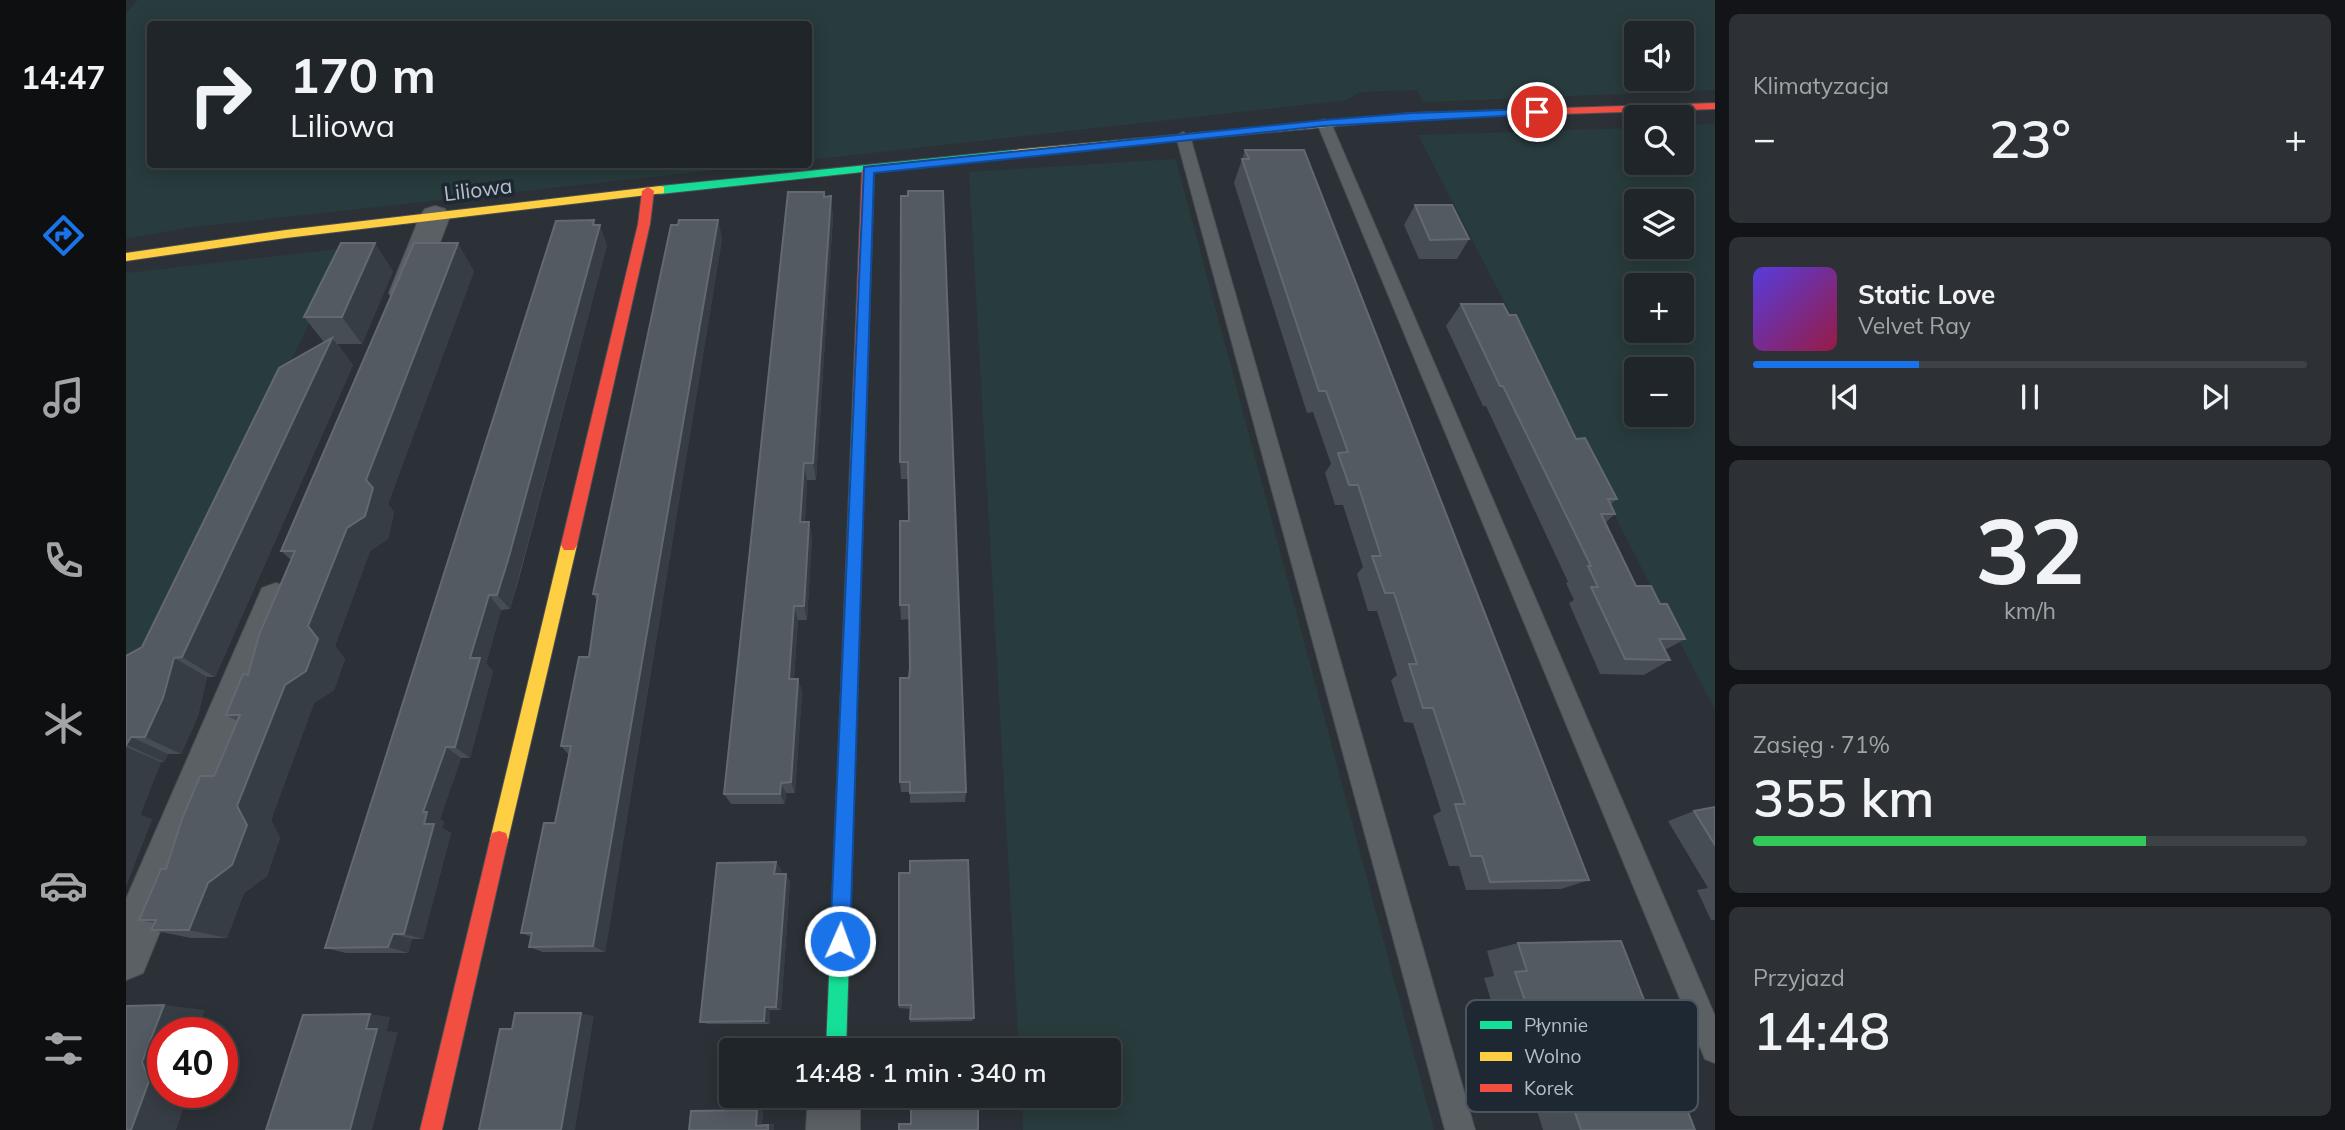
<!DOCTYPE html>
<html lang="pl">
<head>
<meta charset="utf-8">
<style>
  :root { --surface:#202529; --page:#2d3135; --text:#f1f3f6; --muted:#a2a5a8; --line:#3d4246; --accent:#1a73e8 }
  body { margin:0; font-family:Mulish,sans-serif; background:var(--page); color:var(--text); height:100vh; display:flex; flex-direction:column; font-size:26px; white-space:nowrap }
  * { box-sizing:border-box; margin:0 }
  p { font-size:23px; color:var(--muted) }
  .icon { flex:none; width:38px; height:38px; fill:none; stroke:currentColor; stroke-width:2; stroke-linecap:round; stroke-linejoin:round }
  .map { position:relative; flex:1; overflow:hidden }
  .panel { display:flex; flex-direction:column; gap:14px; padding:14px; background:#121417; width:630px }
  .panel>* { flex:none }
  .banner { position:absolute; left:21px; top:21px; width:665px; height:147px; border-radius:7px; box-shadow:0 4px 18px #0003,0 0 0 2px var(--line); background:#202529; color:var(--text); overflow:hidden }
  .controls { position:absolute; left:1498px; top:21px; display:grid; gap:14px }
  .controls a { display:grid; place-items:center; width:70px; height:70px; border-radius:7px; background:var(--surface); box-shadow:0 4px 18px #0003,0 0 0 2px var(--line); font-size:35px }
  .speed { position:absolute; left:21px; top:1017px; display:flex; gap:14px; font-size:35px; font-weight:700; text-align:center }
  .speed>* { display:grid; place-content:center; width:91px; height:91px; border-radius:50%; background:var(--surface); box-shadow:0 4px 18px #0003,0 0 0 2px var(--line); line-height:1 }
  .speed .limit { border:10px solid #d22; background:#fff; color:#111 }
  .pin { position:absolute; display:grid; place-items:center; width:60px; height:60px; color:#fff; margin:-30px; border:4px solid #fff; border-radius:50%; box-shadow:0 2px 7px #0007 }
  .me { position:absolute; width:77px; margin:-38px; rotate:2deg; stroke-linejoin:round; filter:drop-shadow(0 0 5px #0008) }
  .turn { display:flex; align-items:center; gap:24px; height:147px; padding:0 28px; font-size:32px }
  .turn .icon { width:91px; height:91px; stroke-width:2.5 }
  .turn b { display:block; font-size:49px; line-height:60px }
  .big { font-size:52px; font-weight:600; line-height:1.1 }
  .panel .card { flex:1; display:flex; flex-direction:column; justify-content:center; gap:10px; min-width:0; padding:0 24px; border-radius:10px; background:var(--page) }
  .panel .dial { align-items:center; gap:0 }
  .dial b { font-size:91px; line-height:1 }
  .song { display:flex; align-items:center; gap:21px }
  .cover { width:84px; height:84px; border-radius:10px; background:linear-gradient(135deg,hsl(250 70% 55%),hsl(340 70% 35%)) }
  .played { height:7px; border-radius:4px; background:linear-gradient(90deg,var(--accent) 30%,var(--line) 30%) }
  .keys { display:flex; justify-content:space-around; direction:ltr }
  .heat { display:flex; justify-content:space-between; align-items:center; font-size:38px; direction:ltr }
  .charge { height:10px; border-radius:5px; background:linear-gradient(90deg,#34c759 71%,var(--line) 0) }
  .trip { position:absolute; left:593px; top:1038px; width:402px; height:70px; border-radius:7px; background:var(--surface); box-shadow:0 4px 18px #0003,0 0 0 2px var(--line); font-weight:600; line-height:70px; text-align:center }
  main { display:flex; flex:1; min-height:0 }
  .menu { display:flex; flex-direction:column; width:126px; justify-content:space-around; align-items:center; background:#0d0f10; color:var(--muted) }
  .menu .icon { width:49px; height:49px }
  .menu .selected { color:var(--accent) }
  .menu b { font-size:32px; color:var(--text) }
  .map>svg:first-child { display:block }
  .green { fill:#283b3d; fill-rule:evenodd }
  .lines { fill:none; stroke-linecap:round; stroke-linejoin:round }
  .lane-casing { stroke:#484e54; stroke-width:2 }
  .street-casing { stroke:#484e54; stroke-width:2 }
  .fast-casing { stroke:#484e54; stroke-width:2 }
  .slow-casing { stroke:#484e54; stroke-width:2 }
  .jam-casing { stroke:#484e54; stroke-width:2 }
  .lane { fill:#5b6065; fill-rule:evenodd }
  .street { fill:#5b6065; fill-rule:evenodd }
  .fast { fill:#16e098; fill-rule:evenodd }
  .slow { fill:#ffcf43; fill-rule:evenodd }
  .jam { fill:#f24e42; fill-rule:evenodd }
  .wall { fill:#474d55 }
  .shaded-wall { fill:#373d44 }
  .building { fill:#535a61; stroke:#626971; stroke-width:2 }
  .route { fill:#1a73e8; stroke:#114b97; stroke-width:2 }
  .labels { text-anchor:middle; stroke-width:7; stroke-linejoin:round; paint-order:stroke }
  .far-street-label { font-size:21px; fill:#b5bec8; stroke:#1e2832 }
  .key { fill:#1e2832; stroke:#4b555f; stroke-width:2 }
  .key-label { font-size:19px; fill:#b5bec8 }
</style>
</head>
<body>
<main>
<nav class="menu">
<b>14:47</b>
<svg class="icon selected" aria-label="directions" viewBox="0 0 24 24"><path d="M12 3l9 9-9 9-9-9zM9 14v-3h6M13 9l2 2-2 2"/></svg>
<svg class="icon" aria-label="music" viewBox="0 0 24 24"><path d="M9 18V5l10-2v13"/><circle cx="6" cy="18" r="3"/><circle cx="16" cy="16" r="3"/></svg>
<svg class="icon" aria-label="phone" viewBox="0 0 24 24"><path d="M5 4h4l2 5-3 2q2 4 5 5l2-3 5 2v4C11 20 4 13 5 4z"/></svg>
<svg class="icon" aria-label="climate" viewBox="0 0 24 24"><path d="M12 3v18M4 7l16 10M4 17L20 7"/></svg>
<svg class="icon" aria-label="car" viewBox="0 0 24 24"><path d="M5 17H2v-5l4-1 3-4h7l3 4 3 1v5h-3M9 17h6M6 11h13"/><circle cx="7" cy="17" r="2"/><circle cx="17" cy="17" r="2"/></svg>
<svg class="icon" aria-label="filters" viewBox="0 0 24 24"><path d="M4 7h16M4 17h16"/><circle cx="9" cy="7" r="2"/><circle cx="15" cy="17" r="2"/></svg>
</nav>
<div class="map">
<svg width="1589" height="1130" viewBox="0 0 1589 1130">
  <rect width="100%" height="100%" fill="#2b3137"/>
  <g class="green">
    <path d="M12 0H1589V90L1304 102 1296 100 1291 90 1233 92 1222 100 683 160 682 24H24V164L635 165 59 228 0 239V13ZM1510 33H1556V79H1510Z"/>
    <path d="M1589 124V710L1292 135 1510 128V163H1556V125ZM1510 201H1556V247H1510ZM1510 285H1556V331H1510ZM1510 369H1556V415H1510Z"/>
    <polygon points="1050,159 1051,164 1308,1130 897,1130 896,1096 984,1096 984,1050 893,1050 843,172"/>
    <polygon points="222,248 215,259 0,695 0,273"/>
  </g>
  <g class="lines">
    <defs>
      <g id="lane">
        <polygon points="1198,119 1205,123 1589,1016 1589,1063 1579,1059 1191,123"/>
        <polygon points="1057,132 1064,136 1349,1130 1319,1130 1050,136"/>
      </g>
      <g id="street">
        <polygon points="309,206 319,209 324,216 295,293 290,301 279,304 268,301 263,293 294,216 299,209"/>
        <polygon points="150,583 164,588 170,600 17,973 0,980 0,899 136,588"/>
        <polygon points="682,1096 734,1096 734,1130 680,1130"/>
      </g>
      <g id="fast">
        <polygon points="888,150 894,153 892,155 534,194 528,190 534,186"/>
        <polygon points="733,416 740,421 720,1050 700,1050 726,421"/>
      </g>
      <g id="slow">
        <polygon points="1405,109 1410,112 1409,114 1286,119 888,156 882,153 888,150 1286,113"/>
        <polygon points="534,186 538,187 538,193 160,238 0,261 0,253 160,230"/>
        <polygon points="443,538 448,540 451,545 382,840 380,847 373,849 366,847 364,840 435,545 438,540"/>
      </g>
      <g id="jam">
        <polygon points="1589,103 1589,109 1405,115 1400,112 1405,109"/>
        <polygon points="742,166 748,170 740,421 733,426 726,421 736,170"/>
        <polygon points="522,187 528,191 524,224 451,545 448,550 438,550 435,545 512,224 516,191"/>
        <polygon points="373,831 380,833 382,840 316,1130 294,1130 364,840 366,833"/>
      </g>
    </defs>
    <use href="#lane" class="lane-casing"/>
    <use href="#street" class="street-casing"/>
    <use href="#fast" class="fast-casing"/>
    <use href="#slow" class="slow-casing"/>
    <use href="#jam" class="jam-casing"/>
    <use href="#lane" class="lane"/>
    <use href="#street" class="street"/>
    <use href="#fast" class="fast"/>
    <use href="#slow" class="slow"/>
    <use href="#jam" class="jam"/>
  </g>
  <g class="wall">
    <polygon points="1119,150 1463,880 1435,889 1340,890 1333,866 1323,866 1307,816 1315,811 1287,723 1278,722 1265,680 1271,675 1251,611 1242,611 1231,574 1237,567 1217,505 1209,505 1199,473 1205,464 1187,412 1181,413 1108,183"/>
    <polygon points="698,192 699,197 707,216 690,480 681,480 679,522 683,522 686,538 681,620 672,620 668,679 672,679 676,692 669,793 660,793 659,804 605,804 598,794"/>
    <polygon points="775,196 840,792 839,802 784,803 784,792 775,792 774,782 784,668 783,619 775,620 774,605 783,521 782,479 775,479 774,462"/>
    <polygon points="1289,205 1343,239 1331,259 1293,259 1278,225"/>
    <polygon points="592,220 596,239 479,952 417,952 403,947 405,937 395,933 429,823 443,755 435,746 463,657 471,600 467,594 552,225"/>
    <polygon points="470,225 481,245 394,575 384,609 375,610 360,664 367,671 344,758 335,758 314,819 318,822 316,828 325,833 297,939 286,939 282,953 220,953 199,948"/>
    <polygon points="267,271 236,344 211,344 227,365 89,677 81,677 72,716 55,754 42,754 38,762 35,762 14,815 26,819 0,886 0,656 16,647 198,342 178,317"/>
    <polygon points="348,271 262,504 268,512 262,539 244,551 209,646 219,659 208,690 188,703 145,820 154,838 141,876 118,893 101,938 65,938 25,930 28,923 13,920 88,776 111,721 100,715 122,675 165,560 155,551"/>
    <polygon points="1335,304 1450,439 1491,499 1484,505 1489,514 1479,523 1510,586 1534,604 1559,639 1539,650 1544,660 1518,675 1474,674 1443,603 1448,600 1440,583 1442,582 1360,406 1357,406 1320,326"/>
    <polygon points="1589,807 1589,920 1585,920 1571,890 1582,888 1542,821 1568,811"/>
    <polygon points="650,862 655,870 654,874 660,874 664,882 655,1010 644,1010 644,1024 582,1024 574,1022"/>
    <polygon points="773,873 848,1018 846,1021 784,1022 785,1009 773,1008"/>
    <polygon points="1392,943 1569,1130 1417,1130 1388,1038 1377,1038 1358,978 1368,976 1361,951"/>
    <polygon points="849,1107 852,1108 852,1130 773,1124 774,1123 785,1123 785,1108"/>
    <polygon points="637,1109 636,1124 648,1124 648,1130 565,1111"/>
  </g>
  <g class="shaded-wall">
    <polygon points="705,196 707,216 690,480 687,463"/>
    <polygon points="468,220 472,230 474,225 481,245 384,609 371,595"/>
    <polygon points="592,220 596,239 479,952 467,946"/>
    <polygon points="249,243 267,271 236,344 216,317"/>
    <polygon points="332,243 348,271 262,504 268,512 262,539 244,551 209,646 219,659 208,690 188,703 145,820 154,838 141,876 118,893 101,938 63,930"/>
    <polygon points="206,338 227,365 89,677 56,657"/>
    <polygon points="678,463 681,480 678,538 674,522"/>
    <polygon points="683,522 686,538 681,620 678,606"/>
    <polygon points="363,595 375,610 360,664 367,671 344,758 329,747 344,658"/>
    <polygon points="668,606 672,620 667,692 663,679"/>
    <polygon points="48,658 81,677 72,716 55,754 19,737"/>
    <polygon points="672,679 676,692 669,793 665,782"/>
    <polygon points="5,737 42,754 38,762 1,745"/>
    <polygon points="0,747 35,762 14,815 26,819 0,886"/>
    <polygon points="320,747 335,758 314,819 318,822 316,828 325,833 297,939 278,934 298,824 297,812"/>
    <polygon points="655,783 660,793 659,804 654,794"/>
    <polygon points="650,862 655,870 653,882 648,874"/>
    <polygon points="660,874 664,882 655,1010 650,1007"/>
    <polygon points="267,934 286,939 282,953 262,947"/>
    <polygon points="38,1005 79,1010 71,1032 37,1032 37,1092 63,1092 50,1130 5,1130 16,1062"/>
    <polygon points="639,1007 644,1010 644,1024 638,1021"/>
    <polygon points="455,1013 468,1016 449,1130 435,1130"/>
    <polygon points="244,1014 264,1017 261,1031 272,1032 246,1130 224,1130 240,1029"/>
    <polygon points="637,1109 636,1124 630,1126 631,1110"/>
    <polygon points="648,1124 648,1130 642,1130 642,1125"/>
  </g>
  <g class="building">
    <polygon points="1119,150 1178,150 1463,880 1364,882 1356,856 1345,856 1329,804 1339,804 1307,708 1297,708 1283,664 1291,664 1268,593 1259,593 1246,556 1255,556 1232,485 1223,485 1212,453 1222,452 1200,391 1193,391 1116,159 1123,159"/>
    <polygon points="782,191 817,191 840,792 784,793 784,782 774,782 774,678 783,678 784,668 783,605 774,605 774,521 783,521 782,462 774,462 775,196 782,196"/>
    <polygon points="662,192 698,192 698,197 705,196 687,463 678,463 674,522 683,522 678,606 668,606 663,679 672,679 665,782 655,783 654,794 598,794"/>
    <polygon points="1289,205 1326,205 1343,239 1304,240"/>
    <polygon points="468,220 467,225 474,225 382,560 371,595 363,595 344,658 354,658 332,736 329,747 320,747 297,812 301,812 298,824 308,824 278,934 267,934 262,947 199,948 430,221"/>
    <polygon points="553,220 592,220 467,946 403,947 406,933 395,933 418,823 429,823 445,746 435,746 453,657 463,657 472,594 467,594 545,225 552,225"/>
    <polygon points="215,243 249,243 216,317 178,317"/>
    <polygon points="288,243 332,243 240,480 247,488 239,516 221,528 182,626 192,639 180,671 159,685 111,806 121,825 106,865 82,883 63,930 25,930 30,920 13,920 35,869 40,869 56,819 74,776 88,776 114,715 100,715 117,674 122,675 133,635 169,551 155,551"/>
    <polygon points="1335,304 1377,304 1383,315 1390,315 1450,439 1459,438 1491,499 1482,499 1489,514 1475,514 1510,586 1525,586 1534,604 1541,604 1559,639 1533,639 1544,660 1499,659 1465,587 1472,587 1462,566 1465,566 1377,386 1374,386"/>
    <polygon points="206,338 56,657 48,658 37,698 19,737 5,737 0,745 0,656 16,647 153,368"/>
    <polygon points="1589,807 1589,845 1568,811"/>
    <polygon points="842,860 848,1018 784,1019 785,1005 773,1005 773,873 784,873 784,861"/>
    <polygon points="650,862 648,874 660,874 650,1007 639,1007 638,1021 574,1022 591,863"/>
    <polygon points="1495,941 1569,1130 1455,1130 1423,1035 1411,1035 1389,972 1401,971 1392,943"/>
    <polygon points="38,1005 16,1062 23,1081 5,1130 0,1130 0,1006"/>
    <polygon points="389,1013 455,1013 435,1130 353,1130 374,1029 386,1029"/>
    <polygon points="244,1014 240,1029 251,1029 224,1130 140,1130 177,1015"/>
    <polygon points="785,1108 852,1108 852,1130 773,1130 773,1124 785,1124"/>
    <polygon points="631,1110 630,1126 642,1125 642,1130 563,1130 565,1111"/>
  </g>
  <polygon class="route" points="1411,109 1415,109 1415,114 1198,126 748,173 724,941 721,948 714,951 707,948 704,941 738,167 1198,120 1286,113"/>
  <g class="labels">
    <g class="far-street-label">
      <text transform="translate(352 190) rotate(-7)" y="7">Liliowa</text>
    </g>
  </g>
  <rect x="1340" y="1000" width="232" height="112" rx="10" class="key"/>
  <rect x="1354" y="1021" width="32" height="8" fill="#16e098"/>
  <rect x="1354" y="1052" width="32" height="9" fill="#ffcf43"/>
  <rect x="1354" y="1084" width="32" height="8" fill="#f24e42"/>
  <g class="key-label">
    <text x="1398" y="1032">Płynnie</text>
    <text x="1398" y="1063">Wolno</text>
    <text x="1398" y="1095">Korek</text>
  </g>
</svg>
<div class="controls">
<a><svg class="icon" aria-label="sound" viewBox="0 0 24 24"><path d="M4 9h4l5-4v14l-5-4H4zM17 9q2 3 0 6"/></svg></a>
<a><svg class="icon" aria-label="search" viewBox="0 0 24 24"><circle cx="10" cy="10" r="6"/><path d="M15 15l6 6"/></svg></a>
<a><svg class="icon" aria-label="layers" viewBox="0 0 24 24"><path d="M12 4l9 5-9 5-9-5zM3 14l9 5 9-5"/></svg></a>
<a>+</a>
<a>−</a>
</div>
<div class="speed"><div class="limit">40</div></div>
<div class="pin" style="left:1411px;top:112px;background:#d93025"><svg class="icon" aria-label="arrive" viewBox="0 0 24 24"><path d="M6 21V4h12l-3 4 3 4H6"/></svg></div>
<svg class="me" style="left:714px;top:941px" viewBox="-20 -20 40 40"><circle r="17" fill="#1a73e8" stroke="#fff" stroke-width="3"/><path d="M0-11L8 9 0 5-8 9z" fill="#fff"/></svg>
<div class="trip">14:48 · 1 min · 340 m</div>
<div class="banner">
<div class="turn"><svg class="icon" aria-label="right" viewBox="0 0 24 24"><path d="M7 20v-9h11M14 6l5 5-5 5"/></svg><div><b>170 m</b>Liliowa</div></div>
</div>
</div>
<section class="panel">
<div class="card"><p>Klimatyzacja</p>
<div class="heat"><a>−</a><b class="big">23°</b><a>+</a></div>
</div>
<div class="card">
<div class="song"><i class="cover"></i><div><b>Static Love</b><p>Velvet Ray</p></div></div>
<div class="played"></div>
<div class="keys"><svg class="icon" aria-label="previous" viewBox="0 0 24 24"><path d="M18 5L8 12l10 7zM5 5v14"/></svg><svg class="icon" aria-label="pause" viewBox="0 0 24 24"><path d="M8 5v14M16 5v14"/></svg><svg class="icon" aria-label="next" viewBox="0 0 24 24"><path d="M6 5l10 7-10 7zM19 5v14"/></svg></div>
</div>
<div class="card dial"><b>32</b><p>km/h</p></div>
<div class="card"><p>Zasięg · 71%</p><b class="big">355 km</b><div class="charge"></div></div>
<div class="card"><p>Przyjazd</p><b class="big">14:48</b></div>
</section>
</main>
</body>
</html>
